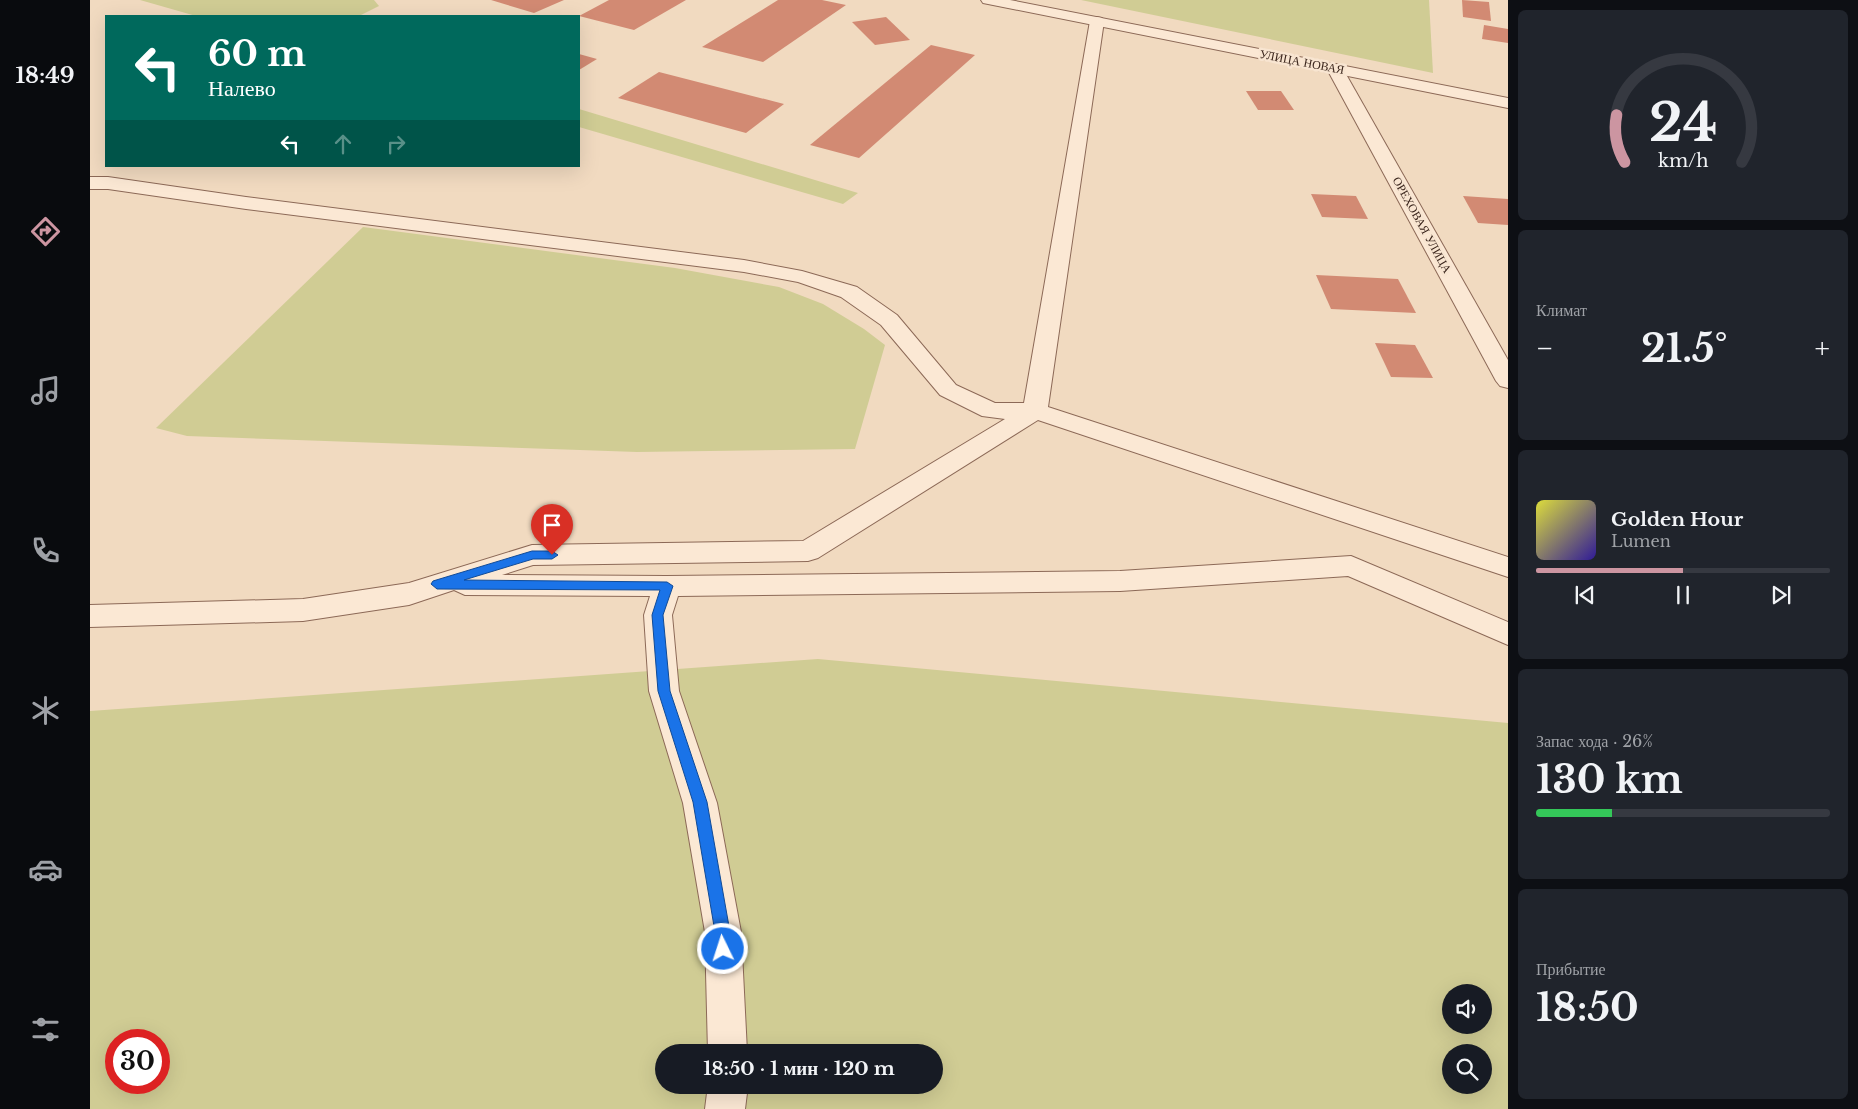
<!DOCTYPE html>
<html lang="ru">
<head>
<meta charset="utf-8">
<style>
  :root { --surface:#171b24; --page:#20242c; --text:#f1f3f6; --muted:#9ea1a6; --line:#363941; --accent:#cc95a1 }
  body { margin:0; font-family:"Libre Baskerville",serif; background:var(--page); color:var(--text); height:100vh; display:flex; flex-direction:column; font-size:19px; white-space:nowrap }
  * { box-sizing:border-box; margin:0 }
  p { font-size:16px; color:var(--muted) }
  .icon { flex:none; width:28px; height:28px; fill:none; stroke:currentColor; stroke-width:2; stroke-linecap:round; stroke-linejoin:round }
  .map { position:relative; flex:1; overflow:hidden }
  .drawer { display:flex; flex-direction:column; gap:10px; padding:10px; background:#0d0f14; width:350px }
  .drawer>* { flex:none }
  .top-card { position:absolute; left:15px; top:15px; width:475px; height:152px; border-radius:0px; box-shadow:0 5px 20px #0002; background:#00695c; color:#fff; overflow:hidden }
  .controls { position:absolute; left:1352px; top:984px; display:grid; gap:10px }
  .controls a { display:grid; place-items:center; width:50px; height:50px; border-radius:50%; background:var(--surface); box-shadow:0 5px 20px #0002; font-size:25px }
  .speed { position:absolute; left:15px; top:1029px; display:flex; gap:10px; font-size:25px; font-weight:700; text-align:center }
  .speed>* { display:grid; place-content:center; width:65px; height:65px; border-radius:50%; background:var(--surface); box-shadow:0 5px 20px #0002; line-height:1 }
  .speed .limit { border:8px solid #d22; background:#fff; color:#111 }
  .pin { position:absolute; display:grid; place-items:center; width:42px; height:42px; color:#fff; margin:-51px -21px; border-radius:50% 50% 50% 0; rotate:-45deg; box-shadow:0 0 5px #0007 }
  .pin .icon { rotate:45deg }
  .me { position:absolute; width:55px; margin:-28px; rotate:356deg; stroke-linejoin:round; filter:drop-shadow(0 0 4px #0008) }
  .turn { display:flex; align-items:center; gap:18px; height:105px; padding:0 20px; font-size:22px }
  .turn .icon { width:65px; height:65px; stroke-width:2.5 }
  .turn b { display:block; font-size:35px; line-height:42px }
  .lanes { display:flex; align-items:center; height:48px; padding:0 20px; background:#0003; justify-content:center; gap:25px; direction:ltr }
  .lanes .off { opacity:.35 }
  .big { font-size:38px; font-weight:800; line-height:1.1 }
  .drawer .widget { flex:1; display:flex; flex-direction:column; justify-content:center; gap:8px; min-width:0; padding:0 18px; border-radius:8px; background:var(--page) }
  .drawer .dial { align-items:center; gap:0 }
  .dial svg { height:130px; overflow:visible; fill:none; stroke:var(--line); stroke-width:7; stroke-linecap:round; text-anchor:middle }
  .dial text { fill:var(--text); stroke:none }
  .song { display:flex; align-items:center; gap:15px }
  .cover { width:60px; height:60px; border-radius:8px; background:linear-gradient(135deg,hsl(60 70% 55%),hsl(250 70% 35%)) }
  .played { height:5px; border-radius:2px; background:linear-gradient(90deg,var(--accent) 50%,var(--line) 50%) }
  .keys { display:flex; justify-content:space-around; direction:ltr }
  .heat { display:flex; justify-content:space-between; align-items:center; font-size:28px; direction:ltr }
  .charge { height:8px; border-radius:4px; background:linear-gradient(90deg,#34c759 26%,var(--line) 0) }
  .trip { position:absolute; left:565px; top:1044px; width:288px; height:50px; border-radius:25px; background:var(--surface); box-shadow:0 5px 20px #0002; font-weight:800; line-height:50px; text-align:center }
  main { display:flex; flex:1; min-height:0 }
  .tab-bar { display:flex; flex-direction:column; width:90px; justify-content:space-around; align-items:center; background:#090b0e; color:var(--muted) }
  .tab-bar .icon { width:35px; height:35px }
  .tab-bar .on { color:var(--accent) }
  .tab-bar b { font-size:22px; color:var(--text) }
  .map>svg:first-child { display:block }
  .green { fill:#d0cc94; fill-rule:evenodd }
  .building { fill:#d28a73 }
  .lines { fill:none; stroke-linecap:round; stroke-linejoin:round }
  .minor-casing { stroke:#8c6957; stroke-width:2 }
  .tertiary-casing { stroke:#8c6957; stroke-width:2 }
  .minor { fill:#fbe8d4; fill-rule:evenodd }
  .tertiary { fill:#fbe8d4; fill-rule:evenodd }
  .route { fill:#1a73e8; stroke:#114b97 }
  .labels { text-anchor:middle; stroke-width:5; stroke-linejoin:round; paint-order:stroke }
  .far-street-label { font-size:12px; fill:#3a251c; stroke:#f8e5d1 }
</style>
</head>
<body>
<main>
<nav class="tab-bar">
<b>18:49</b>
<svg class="icon on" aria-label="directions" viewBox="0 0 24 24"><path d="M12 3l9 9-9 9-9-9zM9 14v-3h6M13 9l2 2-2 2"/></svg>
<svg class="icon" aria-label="music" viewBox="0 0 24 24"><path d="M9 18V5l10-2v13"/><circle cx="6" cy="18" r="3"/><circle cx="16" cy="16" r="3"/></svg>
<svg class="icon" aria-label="phone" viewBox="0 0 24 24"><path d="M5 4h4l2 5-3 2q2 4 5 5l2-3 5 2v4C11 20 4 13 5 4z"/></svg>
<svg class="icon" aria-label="climate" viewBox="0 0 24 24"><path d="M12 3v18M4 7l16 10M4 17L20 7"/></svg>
<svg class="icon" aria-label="car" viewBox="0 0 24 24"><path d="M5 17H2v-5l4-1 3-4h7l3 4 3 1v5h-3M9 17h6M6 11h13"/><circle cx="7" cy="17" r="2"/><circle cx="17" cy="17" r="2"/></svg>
<svg class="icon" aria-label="filters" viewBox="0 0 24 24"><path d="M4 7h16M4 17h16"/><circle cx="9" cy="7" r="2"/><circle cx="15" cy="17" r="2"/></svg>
</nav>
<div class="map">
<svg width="1418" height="1109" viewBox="0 0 1418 1109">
  <rect width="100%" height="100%" fill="#f1dac0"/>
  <g class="green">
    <polygon points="50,0 284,0 289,6 269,16 106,16"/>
    <polygon points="991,0 1339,0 1343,73"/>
    <polygon points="489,109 768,193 753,204 489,127"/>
    <polygon points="273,227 585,268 689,287 733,304 774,329 795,345 765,449 547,452 97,436 66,428"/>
    <path d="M728 659 1418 723V1109H0V711ZM1361 992H1394V1025H1361ZM26 1040H69V1082H26ZM574 1052H844V1085H574ZM1361 1052H1394V1085H1361Z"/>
  </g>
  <g class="building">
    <polygon points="401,0 474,0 444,13"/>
    <polygon points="519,0 596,0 544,30 489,16"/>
    <polygon points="688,0 732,0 756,5 673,62 612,47"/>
    <polygon points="1372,0 1399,2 1401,21 1373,17"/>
    <polygon points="796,17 820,40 785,45 762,22"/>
    <polygon points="1394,25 1418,29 1418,43 1392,39"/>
    <polygon points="841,45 885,55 769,158 720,145"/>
    <polygon points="489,54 507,59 489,70"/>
    <polygon points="569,72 694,104 656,133 528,98"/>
    <polygon points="1156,91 1191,91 1204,110 1168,110"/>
    <polygon points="1221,194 1266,196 1278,219 1232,217"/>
    <polygon points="1373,196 1418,199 1418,225 1388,223"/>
    <polygon points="1226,275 1308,279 1326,313 1241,309"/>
    <polygon points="1285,343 1325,345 1343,378 1301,377"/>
  </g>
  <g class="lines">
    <defs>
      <g id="minor">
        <polygon points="1007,17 1012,18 1014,21 958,407 1418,557 1418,577 948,420 728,558 718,561 443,565 412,575 577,576 1030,571 1261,556 1418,622 1418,645 1258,576 1030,591 588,596 582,615 589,691 627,803 651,932 657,1052 618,1052 615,932 593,803 559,691 554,615 560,596 375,595 364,590 319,605 213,621 0,627 0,605 213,599 319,583 442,545 713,541 915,419 892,416 850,395 791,325 751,297 708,282 654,272 156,209 18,189 0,189 0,177 18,177 156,197 654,260 712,271 767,287 807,315 866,385 905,403 934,403 1000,21 1002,18"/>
        <polygon points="1245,64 1251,66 1253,69 1418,360 1418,388 1410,386 1406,381 1237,69 1239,66"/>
        <polygon points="618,1085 658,1085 655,1109 615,1109"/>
      </g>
      <polygon id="tertiary" points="891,0 920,0 1418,98 1418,108 893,3"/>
    </defs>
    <use href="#minor" class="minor-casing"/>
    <use href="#tertiary" class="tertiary-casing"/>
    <use href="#minor" class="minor"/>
    <use href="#tertiary" class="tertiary"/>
  </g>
  <polygon class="route" points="442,551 462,551 468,555 462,559 443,559 374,580 577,582 583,586 573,615 580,691 617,802 640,932 641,949 639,955 633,957 628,955 626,949 625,932 603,802 568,691 562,615 570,590 347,589 341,584 343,581"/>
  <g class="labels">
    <g class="far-street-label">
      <text transform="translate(1212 62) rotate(11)" y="4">УЛИЦА НОВАЯ</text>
      <text transform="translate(1332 225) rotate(61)" y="4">ОРЕХОВАЯ УЛИЦА</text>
    </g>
  </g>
</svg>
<div class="controls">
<a><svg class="icon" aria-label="sound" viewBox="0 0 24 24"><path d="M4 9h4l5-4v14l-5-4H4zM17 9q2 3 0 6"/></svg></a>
<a><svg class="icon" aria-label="search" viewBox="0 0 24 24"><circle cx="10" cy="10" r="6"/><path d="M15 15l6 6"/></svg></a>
</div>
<div class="speed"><div class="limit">30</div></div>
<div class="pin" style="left:462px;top:555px;background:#d93025"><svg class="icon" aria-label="arrive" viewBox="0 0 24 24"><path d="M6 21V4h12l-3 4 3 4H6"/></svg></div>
<svg class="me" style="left:633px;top:949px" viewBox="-20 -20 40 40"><circle r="17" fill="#1a73e8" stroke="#fff" stroke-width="3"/><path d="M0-11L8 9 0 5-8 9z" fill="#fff"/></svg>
<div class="trip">18:50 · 1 мин · 120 m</div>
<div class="top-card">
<div class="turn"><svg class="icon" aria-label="left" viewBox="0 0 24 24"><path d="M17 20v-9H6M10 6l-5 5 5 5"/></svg><div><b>60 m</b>Налево</div></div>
<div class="lanes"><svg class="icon" aria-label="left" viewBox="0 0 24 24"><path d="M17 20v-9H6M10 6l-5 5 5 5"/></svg><svg class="icon off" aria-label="ahead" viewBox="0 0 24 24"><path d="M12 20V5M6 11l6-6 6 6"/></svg><svg class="icon off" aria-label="right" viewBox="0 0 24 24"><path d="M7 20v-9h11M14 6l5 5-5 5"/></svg></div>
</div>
</div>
<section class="drawer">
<div class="widget dial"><svg viewBox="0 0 100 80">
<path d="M14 69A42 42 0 1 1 86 69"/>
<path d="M14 69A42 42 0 0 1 9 40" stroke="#cc95a1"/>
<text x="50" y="56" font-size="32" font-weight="700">24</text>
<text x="50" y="72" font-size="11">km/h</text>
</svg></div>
<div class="widget"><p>Климат</p>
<div class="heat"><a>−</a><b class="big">21.5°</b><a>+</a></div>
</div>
<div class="widget">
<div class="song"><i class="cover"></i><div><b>Golden Hour</b><p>Lumen</p></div></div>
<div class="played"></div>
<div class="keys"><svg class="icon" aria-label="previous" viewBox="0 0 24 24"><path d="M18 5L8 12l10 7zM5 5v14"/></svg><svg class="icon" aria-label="pause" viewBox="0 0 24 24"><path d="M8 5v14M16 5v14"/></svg><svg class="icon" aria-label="next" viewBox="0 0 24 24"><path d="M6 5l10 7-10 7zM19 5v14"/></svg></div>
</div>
<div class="widget"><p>Запас хода · 26%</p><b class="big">130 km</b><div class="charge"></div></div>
<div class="widget"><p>Прибытие</p><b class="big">18:50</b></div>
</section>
</main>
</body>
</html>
